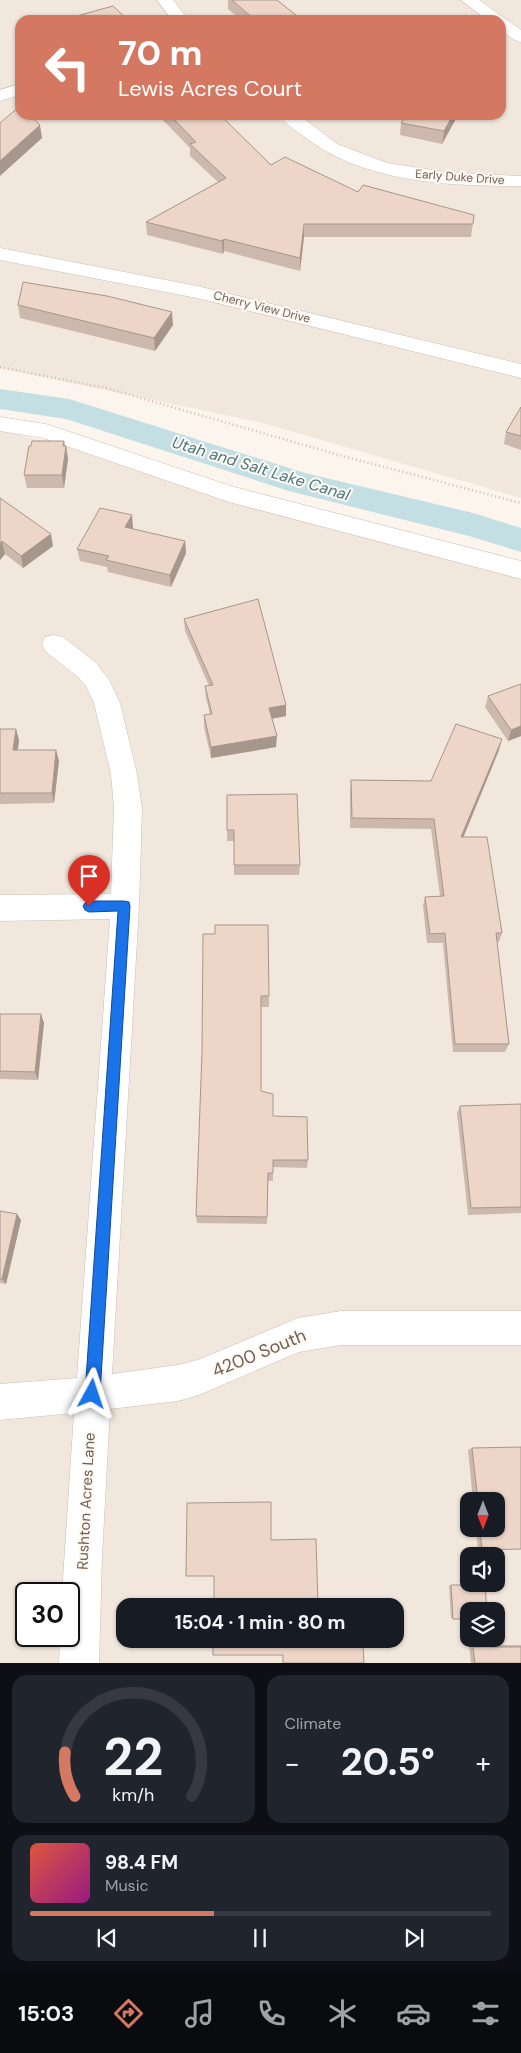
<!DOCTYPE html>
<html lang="en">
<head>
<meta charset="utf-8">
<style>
  :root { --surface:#171b24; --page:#20242c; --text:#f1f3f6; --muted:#9ea1a6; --line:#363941; --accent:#d57862 }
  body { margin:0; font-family:"DM Sans",sans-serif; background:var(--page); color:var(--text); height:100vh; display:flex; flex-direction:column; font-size:19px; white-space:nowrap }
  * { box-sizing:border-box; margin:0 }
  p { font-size:16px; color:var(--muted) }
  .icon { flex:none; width:28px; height:28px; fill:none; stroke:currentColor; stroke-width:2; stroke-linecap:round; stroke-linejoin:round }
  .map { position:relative; height:1663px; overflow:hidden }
  .panel { display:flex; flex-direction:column; gap:12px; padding:12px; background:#0d0f14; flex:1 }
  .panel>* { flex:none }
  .guide { position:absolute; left:15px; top:15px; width:491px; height:105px; border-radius:15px; box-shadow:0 1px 4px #0004; background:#d57862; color:#fff; overflow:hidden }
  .needle { width:32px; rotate:180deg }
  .tools { position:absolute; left:460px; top:1492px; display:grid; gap:10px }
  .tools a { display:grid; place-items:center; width:45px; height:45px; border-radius:10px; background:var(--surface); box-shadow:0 1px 4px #0004; font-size:25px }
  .speed { position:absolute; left:15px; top:1582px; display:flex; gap:10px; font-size:25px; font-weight:700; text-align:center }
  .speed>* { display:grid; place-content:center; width:65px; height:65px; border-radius:50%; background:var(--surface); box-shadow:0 1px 4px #0004; line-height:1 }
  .speed .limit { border:2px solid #111; border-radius:8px; background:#fff; color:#111 }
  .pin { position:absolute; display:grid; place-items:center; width:42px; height:42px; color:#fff; margin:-51px -21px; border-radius:50% 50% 50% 0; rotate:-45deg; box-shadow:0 0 5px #0007 }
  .pin .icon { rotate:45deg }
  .me { position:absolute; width:55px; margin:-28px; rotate:5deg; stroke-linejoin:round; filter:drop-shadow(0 0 4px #0008) }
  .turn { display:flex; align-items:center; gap:18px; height:105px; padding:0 20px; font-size:22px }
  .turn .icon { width:65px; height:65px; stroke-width:2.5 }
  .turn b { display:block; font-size:35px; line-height:42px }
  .big { font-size:38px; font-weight:700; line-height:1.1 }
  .panel .tile { flex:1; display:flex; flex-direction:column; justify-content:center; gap:8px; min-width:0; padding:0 18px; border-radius:15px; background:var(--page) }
  .panel .dial { align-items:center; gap:0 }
  .dial svg { height:130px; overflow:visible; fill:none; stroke:var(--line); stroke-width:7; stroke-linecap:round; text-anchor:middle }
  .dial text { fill:var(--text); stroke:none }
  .song { display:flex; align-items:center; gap:15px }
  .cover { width:60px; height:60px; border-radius:8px; background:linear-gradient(135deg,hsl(10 70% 55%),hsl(310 70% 35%)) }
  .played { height:5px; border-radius:2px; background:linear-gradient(90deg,var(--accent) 40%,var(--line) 40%) }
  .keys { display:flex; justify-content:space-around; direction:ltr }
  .heat { display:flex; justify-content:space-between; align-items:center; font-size:28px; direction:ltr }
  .panel .tiles { flex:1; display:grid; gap:12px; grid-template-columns:1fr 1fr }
  .tile:last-child { grid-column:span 2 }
  .trip { position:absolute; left:116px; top:1598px; width:288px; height:50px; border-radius:15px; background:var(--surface); box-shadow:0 1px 4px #0004; font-weight:700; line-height:50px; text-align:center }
  .menu { display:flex; height:80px; justify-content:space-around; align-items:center; background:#090b0e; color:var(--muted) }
  .menu .icon { width:35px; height:35px }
  .menu .on { color:var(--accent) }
  .menu b { font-size:22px; color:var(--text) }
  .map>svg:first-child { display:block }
  .residential { fill:#f2e7dc; fill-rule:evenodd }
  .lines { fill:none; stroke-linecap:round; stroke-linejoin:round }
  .canal { fill:#c3dfe3; fill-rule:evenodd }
  .minor-casing { stroke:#ccbeb4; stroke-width:1 }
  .path { stroke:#d2b9ab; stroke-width:2.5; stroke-dasharray:1 3; stroke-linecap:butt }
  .minor { fill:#fff; fill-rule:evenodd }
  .wall { fill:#ccb8ac }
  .shaded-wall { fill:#a6968c }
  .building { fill:#edd6c8; stroke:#a6968c }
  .route { fill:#1a73e8; stroke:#114b97 }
  .labels { text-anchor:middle; stroke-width:4; stroke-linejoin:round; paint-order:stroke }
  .far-street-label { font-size:12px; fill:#745d52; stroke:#fdf9f4 }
  .street-label { font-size:15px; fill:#745d52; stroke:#fdf9f4 }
  .water-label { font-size:16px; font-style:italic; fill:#4b777d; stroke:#fdf9f4 }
  .near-street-label { font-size:18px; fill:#745d52; stroke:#fdf9f4 }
</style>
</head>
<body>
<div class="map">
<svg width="521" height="1663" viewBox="0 0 521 1663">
  <rect width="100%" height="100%" fill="#fbf5ed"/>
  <g class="residential">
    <path d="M0 0H521V498L263 423 0 368ZM20 20H501V115H20Z"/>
    <path d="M0 430 289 502 521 577V1663H0ZM469 1501H496V1529H469ZM469 1556H496V1584H469ZM26 1594H69V1636H26ZM125 1606H395V1639H125ZM469 1611H496V1639H469Z"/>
  </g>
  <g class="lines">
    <polygon class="canal" points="0,389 69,399 305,473 473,513 521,528 521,552 469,536 289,491 66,419 0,409"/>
    <defs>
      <g id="minor">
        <polygon points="157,0 173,0 188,20 172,20"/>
        <polygon points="461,0 479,0 521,30 521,42 515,40 501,31 501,20 487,20"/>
        <polygon points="20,84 20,95 0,101 0,90"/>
        <path d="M279 115H299L337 144 387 163 451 173 521 176V186C448 186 362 183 302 135 294 129 285 123 279 115Z"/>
        <polygon points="0,248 197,286 521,364 521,378 197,298 0,260"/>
        <polygon points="0,417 46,424 234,487 521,561 521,579 229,502 43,438 0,431"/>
        <polygon points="54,635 63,637 96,663 109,680 120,703 137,774 142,808 139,906 112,1374 178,1365 198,1360 298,1318 341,1311 521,1311 521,1345 341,1345 299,1352 199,1395 178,1401 110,1409 102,1557 99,1663 59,1663 60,1636 69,1636 69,1594 62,1594 74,1413 0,1420 0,1384 77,1378 110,919 0,921 0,895 111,894 114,808 111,774 94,703 86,686 78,677 45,651 42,644 45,637"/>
      </g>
    </defs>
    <use href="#minor" class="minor-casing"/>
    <polyline class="path" points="0,367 106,388 339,455 521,503"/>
    <use href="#minor" class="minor"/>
  </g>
  <g class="wall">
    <polygon points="228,0 277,0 302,20 241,20 228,9"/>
    <polygon points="20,32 20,49 17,46 15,33"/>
    <polygon points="158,115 220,115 271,165 358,192 474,215 471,237 304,237 300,271 224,251 223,254 147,235 146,222 218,182 190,156 190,148"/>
    <polygon points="406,115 458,115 442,144 400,135 401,123"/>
    <polygon points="18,305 173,325 155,351 20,318"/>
    <polygon points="521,407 521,450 504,444 506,432"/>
    <polygon points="64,441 65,446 66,446 68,459 64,488 27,488 24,475"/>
    <polygon points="0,498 53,546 23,568 5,554 0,560"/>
    <polygon points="133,527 132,529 185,541 186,553 171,587 108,572 107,567 80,561 77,549"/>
    <polygon points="184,619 286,716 272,719 276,747 211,758 204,727 204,715 210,714 206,698 205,686 209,686 185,631"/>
    <polygon points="521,684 521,736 508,741 485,707 488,696"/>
    <polygon points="0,729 19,740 18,750 59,761 54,803 0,804"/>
    <polygon points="499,750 463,837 502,933 499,942 497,942 509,1044 505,1052 453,1052 443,943 427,943 423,906 425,897 440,896 431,829 350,828 350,791 351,780 431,781"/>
    <polygon points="227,795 300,865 299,875 234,875 234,841 227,841"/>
    <polygon points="268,925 269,1007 261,1007 261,1091 273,1116 308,1160 307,1168 273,1167 273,1181 268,1181 267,1224 197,1223 196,1216 215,934"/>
    <polygon points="0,1014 44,1023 38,1080 0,1079"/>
    <polygon points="460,1106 521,1106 521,1213 468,1215 457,1113"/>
    <polygon points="0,1211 21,1220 6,1284 0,1283"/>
    <polygon points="521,1447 521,1549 478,1550 476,1529 496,1529 496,1501 473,1501 468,1450 472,1448"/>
    <polygon points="449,1585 485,1585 453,1619 451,1618"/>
    <polygon points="360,1642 363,1644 364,1663 283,1663 283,1655 319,1644"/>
    <polygon points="469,1645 521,1645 521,1663 471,1663"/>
  </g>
  <g class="shaded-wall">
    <polygon points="86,115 99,115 86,119"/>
    <polygon points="356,115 366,115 356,118"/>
    <polygon points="453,115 458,115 442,144 444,131"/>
    <polygon points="40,125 42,138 0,176 0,161"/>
    <polygon points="304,224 304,237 300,271 300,258"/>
    <polygon points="224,239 224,251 223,254 222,241"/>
    <polygon points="172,312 173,325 155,351 154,338"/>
    <polygon points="64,441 65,450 66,446 68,459 64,488 62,475"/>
    <polygon points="132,515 133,527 127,540 125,527"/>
    <polygon points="51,534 53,546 23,568 21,556"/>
    <polygon points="2,541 5,554 0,560 0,544"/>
    <polygon points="185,541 186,553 171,587 170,575"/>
    <polygon points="286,705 286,716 269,719 269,708"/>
    <polygon points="521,726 521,736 508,741 511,730"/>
    <polygon points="16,729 19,740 16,761 13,750"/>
    <polygon points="277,736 276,747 211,758 211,747"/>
    <polygon points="502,739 499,750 459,848 461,837"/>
    <polygon points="56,750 59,761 54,803 52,793"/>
    <polygon points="41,1014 44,1023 38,1080 35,1072"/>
    <polygon points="17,1214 21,1220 6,1284 2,1279"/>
  </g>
  <g class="building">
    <polygon points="232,0 277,0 302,20 255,20"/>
    <polygon points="113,6 128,20 62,20"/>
    <polygon points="20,32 20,39 15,33"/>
    <polygon points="20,106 20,115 30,115 40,125 0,161 0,123"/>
    <polygon points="170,115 220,115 271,165 285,157 358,192 363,185 474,215 473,224 304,224 300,258 224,239 222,241 146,222 226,178 190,144 196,142"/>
    <polygon points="406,115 453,115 444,131 401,123"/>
    <polygon points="23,282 107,296 172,312 154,338 18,305"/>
    <polygon points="521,407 521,436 506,432"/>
    <polygon points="32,441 64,441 63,446 66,446 62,475 24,475 29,446 31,446"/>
    <polygon points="0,498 51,534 21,556 2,541 0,544"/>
    <polygon points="100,508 132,515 125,527 185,541 170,575 106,560 109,556 77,549"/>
    <polygon points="258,599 286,705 269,708 277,736 211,747 204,715 212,714 205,686 213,685 184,619"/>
    <polygon points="521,684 521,726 511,730 488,696"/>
    <polygon points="456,724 502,739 461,837 487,837 502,933 496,933 509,1044 455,1044 445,933 430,934 425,897 444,896 434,819 352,818 351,780 431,781"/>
    <polygon points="0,729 16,729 13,750 56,750 52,793 0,793"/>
    <polygon points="297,794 300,865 234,865 234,830 227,830 227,795"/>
    <polygon points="215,925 268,925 269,996 261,996 261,1091 273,1094 273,1116 307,1117 308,1160 273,1160 273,1173 268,1173 267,1217 196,1216 202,1052 203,934 215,934"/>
    <polygon points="0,1014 41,1014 35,1072 0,1071"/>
    <polygon points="521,1104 521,1207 471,1208 460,1106"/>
    <polygon points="0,1211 17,1214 2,1279 0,1279"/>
    <polygon points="521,1447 521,1549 482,1550 480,1529 496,1529 496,1501 478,1501 472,1448"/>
    <polygon points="271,1502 271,1540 316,1539 318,1606 214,1606 214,1576 186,1576 187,1503"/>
    <polygon points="451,1585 485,1585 487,1611 469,1611 469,1619 453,1619"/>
    <polygon points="213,1639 319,1639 319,1646 363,1644 364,1663 283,1663 283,1655 213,1655"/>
    <polygon points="473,1647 521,1647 521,1663 475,1663"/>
  </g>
  <polygon class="route" points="89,901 124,901 129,902 130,906 100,1394 98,1399 92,1402 87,1399 85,1394 118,911 89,912 85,910 83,906 85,903"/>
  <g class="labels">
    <g class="far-street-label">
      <text transform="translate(460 177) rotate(4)" y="4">Early Duke Drive</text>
      <text transform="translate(262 307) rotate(14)" y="4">Cherry View Drive</text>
    </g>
    <g class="street-label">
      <text transform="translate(86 1501) rotate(-87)" y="5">Rushton Acres Lane</text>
    </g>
    <g class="water-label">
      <text transform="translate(261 468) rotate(17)" y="6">Utah and Salt Lake Canal</text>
    </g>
    <g class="near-street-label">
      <text transform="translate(259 1353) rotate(-22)" y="6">4200 South</text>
    </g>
  </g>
</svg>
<div class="tools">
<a><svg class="needle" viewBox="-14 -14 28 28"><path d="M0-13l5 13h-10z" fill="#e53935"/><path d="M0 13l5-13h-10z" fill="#9ea1a6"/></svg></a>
<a><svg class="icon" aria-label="sound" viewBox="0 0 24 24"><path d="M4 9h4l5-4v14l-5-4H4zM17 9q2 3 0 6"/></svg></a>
<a><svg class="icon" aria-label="layers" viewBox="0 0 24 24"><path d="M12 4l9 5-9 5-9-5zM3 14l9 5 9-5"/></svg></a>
</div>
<div class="speed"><div class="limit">30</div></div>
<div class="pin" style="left:89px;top:906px;background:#d93025"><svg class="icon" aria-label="arrive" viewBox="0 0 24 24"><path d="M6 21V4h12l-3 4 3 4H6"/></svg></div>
<svg class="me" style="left:92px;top:1394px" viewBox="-20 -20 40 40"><path d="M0-17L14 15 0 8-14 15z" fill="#1a73e8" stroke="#fff" stroke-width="4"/></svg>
<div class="trip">15:04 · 1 min · 80 m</div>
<div class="guide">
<div class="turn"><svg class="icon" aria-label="left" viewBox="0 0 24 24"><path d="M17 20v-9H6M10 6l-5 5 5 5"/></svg><div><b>70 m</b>Lewis Acres Court</div></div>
</div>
</div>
<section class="panel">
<div class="tiles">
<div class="tile dial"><svg viewBox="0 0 100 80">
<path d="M14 69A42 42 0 1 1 86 69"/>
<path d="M14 69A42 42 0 0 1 8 42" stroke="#d57862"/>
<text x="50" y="56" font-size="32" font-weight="700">22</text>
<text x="50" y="72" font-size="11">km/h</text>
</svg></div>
<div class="tile"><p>Climate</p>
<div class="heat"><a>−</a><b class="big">20.5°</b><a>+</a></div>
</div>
<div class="tile">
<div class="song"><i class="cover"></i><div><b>98.4 FM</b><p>Music</p></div></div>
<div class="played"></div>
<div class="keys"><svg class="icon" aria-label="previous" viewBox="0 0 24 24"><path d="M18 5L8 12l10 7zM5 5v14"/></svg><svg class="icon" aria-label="pause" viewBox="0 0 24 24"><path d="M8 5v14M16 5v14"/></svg><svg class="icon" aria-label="next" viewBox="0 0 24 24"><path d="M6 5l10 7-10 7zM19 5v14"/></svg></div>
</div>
</div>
</section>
<nav class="menu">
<b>15:03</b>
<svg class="icon on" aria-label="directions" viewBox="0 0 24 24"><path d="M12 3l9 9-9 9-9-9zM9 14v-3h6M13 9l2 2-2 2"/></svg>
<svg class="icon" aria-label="music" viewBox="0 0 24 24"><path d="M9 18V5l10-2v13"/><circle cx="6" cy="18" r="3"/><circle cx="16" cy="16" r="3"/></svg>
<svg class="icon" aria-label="phone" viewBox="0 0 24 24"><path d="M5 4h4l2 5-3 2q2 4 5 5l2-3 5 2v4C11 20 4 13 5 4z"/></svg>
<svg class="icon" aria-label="climate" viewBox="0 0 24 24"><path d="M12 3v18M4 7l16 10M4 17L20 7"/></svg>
<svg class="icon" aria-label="car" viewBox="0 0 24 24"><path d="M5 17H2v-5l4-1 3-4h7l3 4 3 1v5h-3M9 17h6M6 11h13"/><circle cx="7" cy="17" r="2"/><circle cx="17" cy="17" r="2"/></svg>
<svg class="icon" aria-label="filters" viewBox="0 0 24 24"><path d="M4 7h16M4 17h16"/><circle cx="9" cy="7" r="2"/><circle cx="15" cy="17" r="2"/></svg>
</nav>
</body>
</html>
